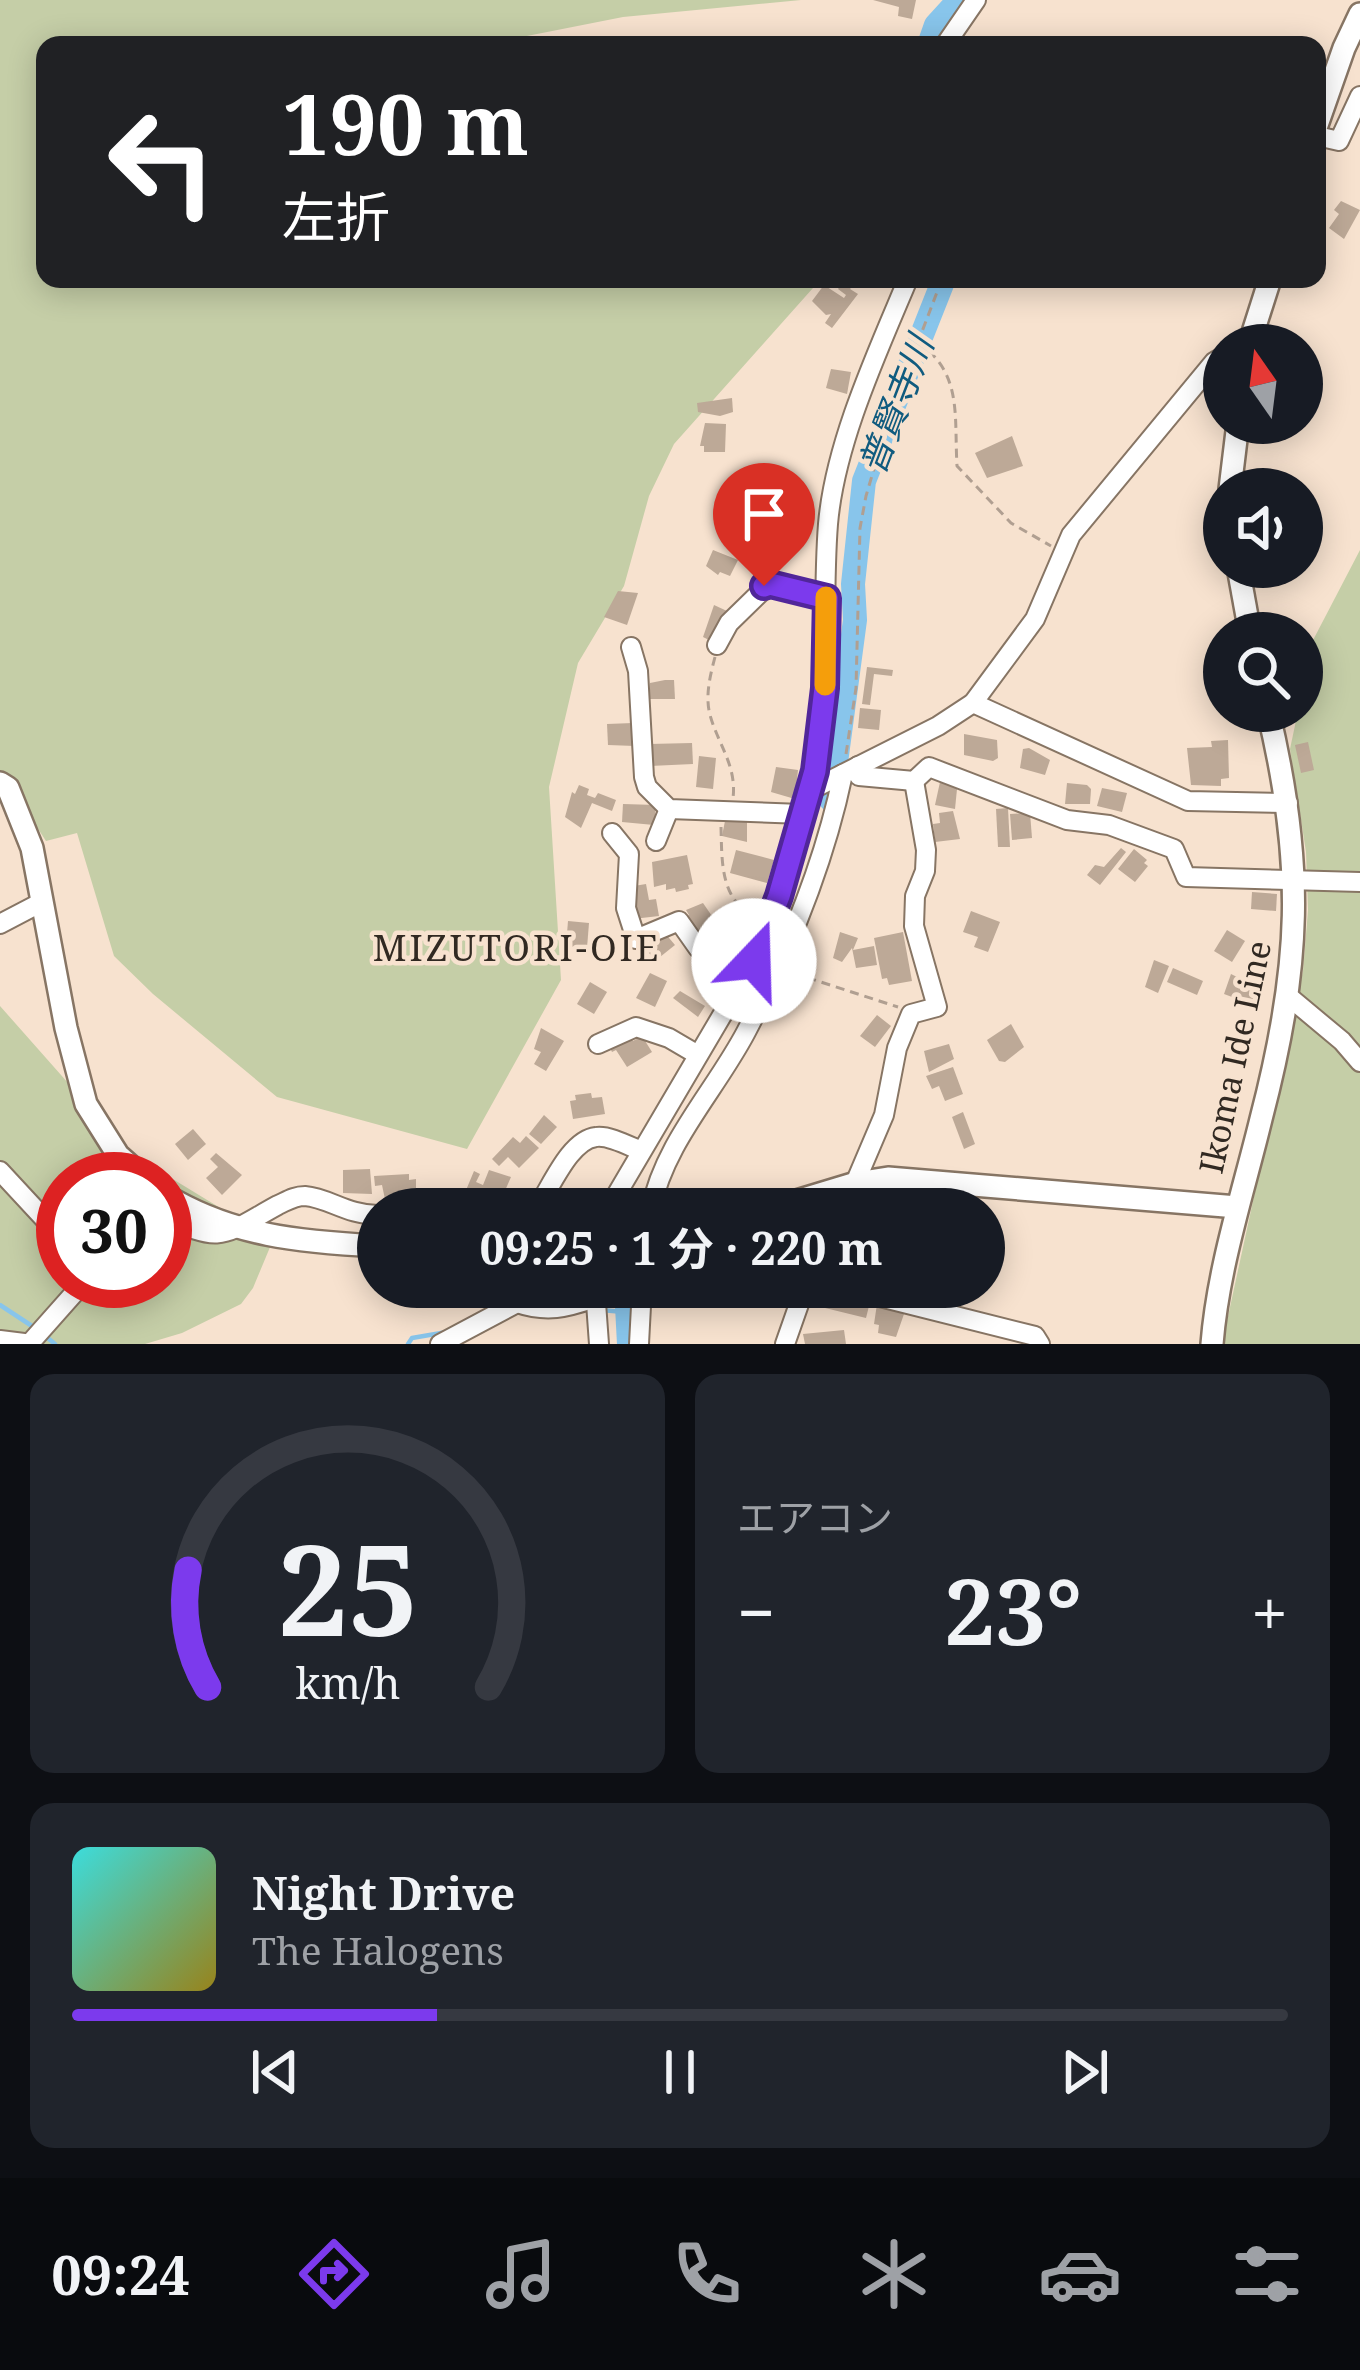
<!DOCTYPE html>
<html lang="ja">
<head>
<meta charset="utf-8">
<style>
  :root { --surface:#171b24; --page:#20242c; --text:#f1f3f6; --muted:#9ea1a6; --line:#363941; --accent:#7c3aed }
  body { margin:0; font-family:"Noto Serif","Noto Sans JP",serif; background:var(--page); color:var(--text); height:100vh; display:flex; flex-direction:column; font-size:45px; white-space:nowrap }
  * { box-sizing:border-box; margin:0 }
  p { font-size:39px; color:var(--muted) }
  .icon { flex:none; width:66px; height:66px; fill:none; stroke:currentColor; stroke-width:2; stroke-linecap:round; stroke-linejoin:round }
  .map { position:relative; height:1344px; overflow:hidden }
  .drawer { display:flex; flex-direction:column; gap:30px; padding:30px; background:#0d0f14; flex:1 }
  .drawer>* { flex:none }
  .hud { position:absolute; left:36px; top:36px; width:1290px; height:252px; border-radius:24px; box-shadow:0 6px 30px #0003; background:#202124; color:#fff; overflow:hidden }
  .needle { width:78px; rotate:346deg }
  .fabs { position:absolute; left:1203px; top:324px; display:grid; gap:24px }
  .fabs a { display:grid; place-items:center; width:120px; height:120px; border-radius:50%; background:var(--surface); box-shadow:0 6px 30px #0003; font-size:60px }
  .speed { position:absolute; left:36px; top:1152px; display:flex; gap:24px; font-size:60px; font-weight:700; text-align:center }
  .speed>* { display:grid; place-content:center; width:156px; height:156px; border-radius:50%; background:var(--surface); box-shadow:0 6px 30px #0003; line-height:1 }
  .speed .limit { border:18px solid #d22; background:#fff; color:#111 }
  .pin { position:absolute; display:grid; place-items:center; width:102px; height:102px; color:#fff; margin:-123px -51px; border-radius:50% 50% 50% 0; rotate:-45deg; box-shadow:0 0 12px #0007 }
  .pin .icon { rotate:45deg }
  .me { position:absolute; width:132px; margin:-66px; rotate:21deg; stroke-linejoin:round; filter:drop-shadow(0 0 9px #0008) }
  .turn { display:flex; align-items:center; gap:42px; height:252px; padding:0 48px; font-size:54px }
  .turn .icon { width:156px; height:156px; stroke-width:2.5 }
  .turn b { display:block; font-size:84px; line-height:102px }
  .big { font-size:90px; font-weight:700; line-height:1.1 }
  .drawer .card { flex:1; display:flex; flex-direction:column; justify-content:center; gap:18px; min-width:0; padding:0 42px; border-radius:24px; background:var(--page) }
  .drawer .dial { align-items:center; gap:0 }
  .dial svg { height:312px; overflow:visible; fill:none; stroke:var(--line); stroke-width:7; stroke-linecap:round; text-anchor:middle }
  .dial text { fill:var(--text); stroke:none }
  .song { display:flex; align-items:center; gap:36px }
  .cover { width:144px; height:144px; border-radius:18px; background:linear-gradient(135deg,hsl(180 70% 55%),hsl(50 70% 35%)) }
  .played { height:12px; border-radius:6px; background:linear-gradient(90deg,var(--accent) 30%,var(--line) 30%) }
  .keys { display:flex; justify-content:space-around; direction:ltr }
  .heat { display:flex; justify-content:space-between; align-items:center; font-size:66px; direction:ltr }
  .drawer .tiles { flex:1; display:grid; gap:30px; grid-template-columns:1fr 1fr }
  .card:last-child { grid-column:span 2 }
  .trip { position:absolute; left:357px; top:1188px; width:648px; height:120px; border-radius:60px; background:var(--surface); box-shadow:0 6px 30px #0003; font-weight:700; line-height:120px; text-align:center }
  .dock { display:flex; height:192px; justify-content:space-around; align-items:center; background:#090b0e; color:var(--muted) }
  .dock .icon { width:84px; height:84px }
  .dock .active { color:var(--accent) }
  .dock b { font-size:54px; color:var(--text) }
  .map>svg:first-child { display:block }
  .green { fill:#c5cea7; fill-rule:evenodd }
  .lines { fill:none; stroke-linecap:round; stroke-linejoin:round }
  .stream { stroke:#88c5eb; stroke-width:4.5 }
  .river { stroke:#88c5eb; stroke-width:24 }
  .building { fill:#bda997 }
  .minor-casing { stroke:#877564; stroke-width:22 }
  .major-casing { stroke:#877564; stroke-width:26 }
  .path { stroke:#b09f91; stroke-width:3; stroke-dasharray:9 6; stroke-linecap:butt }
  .minor { stroke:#fff; stroke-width:18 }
  .major { stroke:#fff; stroke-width:21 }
  .route-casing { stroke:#51269a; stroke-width:30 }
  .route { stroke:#7c3aed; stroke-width:21 }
  .slow { stroke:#f59e0b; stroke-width:21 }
  .labels { text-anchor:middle; stroke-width:9; stroke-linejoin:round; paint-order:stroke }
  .street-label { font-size:33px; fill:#312922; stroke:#f7e2cf }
  .water-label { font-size:36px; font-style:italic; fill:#105b7f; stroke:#f7e2cf }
  .neighbourhood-label { font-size:36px; letter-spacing:3px; fill:#312922; stroke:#f7e2cf }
</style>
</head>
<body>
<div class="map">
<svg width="1360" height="1344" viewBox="0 0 1360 1344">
  <rect width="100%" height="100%" fill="#f7e2cf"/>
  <g class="green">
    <polygon points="0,0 801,0 623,17 482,45 45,45 45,279 429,279 439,288 480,279 821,279 674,444 649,496 624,586 578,663 549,787 561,980 467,1149 277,1097 153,994 114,956 77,833 46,841 0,771"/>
    <polygon points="1360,550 1360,1344 1222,1344 1303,971 1308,910 1306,852 1290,749 1298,711 1302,711 1311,644"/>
    <path d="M0 1006 130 1153 273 1240 253 1288 241 1304 182 1333 145 1344H0ZM63 1179H165V1281H63Z"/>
  </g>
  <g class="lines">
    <g class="stream">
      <polyline points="0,1305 35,1328"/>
      <polyline points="601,1310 624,1312"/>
      <polyline points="44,1335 55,1344"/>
      <polyline points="408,1344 412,1338 447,1332"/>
    </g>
    <g class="river">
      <polyline points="929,45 936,25 959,0"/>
      <polyline points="831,800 855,620 853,584 864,481 944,279"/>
      <polyline points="626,1287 629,1344"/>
    </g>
  </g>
  <g class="building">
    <polygon points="873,0 916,0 912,19 898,16 899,7"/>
    <polygon points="1341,201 1360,210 1344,239 1329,228 1339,214 1334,210"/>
    <polygon points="845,279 855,283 850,289 858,294 832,328 825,323 831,314 826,315 812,301 824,285 844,298 846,295 838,289"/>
    <polygon points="831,369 851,372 847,394 826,388"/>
    <polygon points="732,398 733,412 720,416 698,412 697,403"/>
    <polygon points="705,423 726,424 725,452 704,452 704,446 700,446"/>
    <polygon points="1012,436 1023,466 987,478 975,453"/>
    <polygon points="750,520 781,525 777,550 773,553 752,548 757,531 748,529"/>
    <polygon points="713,550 738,560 730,576 720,572 718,575 706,566"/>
    <polygon points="618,591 638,593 627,625 604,617"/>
    <polygon points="714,605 727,611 715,643 703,637"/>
    <polygon points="867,667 893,670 892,676 874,674 870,705 862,704"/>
    <polygon points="665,680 674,680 675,699 650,699 650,683"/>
    <polygon points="860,708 881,710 879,730 858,728"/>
    <polygon points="633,723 635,746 608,745 607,724"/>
    <polygon points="964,734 997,740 998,758 993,761 964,755"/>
    <polygon points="1228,740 1229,778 1221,779 1221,786 1191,785 1187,748 1212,747 1211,741"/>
    <polygon points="1308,742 1314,770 1301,773 1295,745"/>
    <polygon points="692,743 693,764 650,766 649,744"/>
    <polygon points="1029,748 1050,760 1045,775 1020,768 1023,749"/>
    <polygon points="699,756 716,758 713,789 696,787"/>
    <polygon points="776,767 798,770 795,799 771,792"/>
    <polygon points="940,782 957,789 955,809 935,805"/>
    <polygon points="1067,783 1087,785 1091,789 1090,804 1065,804"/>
    <polygon points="579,785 589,789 587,795 595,798 598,793 616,800 612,811 592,803 581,828 565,817 572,792 575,794"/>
    <polygon points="1102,788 1127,793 1122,812 1097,806"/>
    <polygon points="623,804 656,805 654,825 622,822"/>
    <polygon points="1008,808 1010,847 998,847 996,809"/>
    <polygon points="953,811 960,839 935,842 933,824 940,823 939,813"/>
    <polygon points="1030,813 1032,838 1012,840 1010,814"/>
    <polygon points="726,816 747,820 747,842 722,836"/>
    <polygon points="1121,848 1126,852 1100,885 1087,875 1095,865 1104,867"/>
    <polygon points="1134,849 1147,860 1144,863 1148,866 1135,882 1118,869"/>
    <polygon points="736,850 774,860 767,883 730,873"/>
    <polygon points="687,855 693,884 688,885 689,889 676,892 675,888 666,890 666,884 654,887 652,862"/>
    <polygon points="646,884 649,900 656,899 659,916 633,919 634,886"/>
    <polygon points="1252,892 1277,894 1276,911 1251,909"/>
    <polygon points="703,903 714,919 696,933 685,918 689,915 686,910"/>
    <polygon points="971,911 1000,922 988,952 974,947 978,937 963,932"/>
    <polygon points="734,913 750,919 746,928 752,930 749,937 755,940 750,950 724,936"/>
    <polygon points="568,921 589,923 587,948 566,946"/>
    <polygon points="1227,930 1245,941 1232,962 1214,951"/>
    <polygon points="664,932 675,945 655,961 644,946"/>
    <polygon points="840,932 858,938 853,950 874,946 877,965 856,968 852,948 842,962 833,958"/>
    <polygon points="903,932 912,981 889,985 887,978 882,979 874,938"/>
    <polygon points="1154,960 1169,966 1158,993 1145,987"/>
    <polygon points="1173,968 1203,981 1197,995 1167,982"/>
    <polygon points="650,973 667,981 655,1007 636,998"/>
    <polygon points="1231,974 1257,987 1251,1004 1224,994"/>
    <polygon points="590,982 607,992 594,1014 577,1004"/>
    <polygon points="680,991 705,1006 698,1017 673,998"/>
    <polygon points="877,1015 891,1026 875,1047 860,1036"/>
    <polygon points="1011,1024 1024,1047 1005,1062 999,1061 987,1040"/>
    <polygon points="541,1028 564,1041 546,1071 534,1064 541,1052 534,1049"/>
    <polygon points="628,1033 633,1041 642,1036 652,1052 627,1067 616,1050 612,1052 608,1044"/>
    <polygon points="949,1044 954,1059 929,1072 924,1051"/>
    <polygon points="953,1067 963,1094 945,1101 939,1086 932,1089 926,1076"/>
    <polygon points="591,1093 592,1098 602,1097 605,1114 573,1119 570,1101 576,1100 575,1095"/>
    <polygon points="963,1112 975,1144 964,1149 952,1117"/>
    <polygon points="544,1115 557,1127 541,1144 529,1134"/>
    <polygon points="193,1129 206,1144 188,1160 175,1144"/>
    <polygon points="526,1136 539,1148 519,1168 508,1157 499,1166 492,1159 513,1137 520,1143"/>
    <polygon points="216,1153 242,1175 222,1195 206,1178 218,1167 210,1159"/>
    <polygon points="370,1169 372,1194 343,1193 343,1170"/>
    <polygon points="489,1170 511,1177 497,1209 473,1204 478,1192 473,1190 470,1198 464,1195 474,1171 480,1174 476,1182 483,1185"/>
    <polygon points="409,1174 409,1180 416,1179 416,1188 406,1189 406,1196 398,1196 398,1204 386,1204 382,1185 375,1186 374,1176"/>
    <polygon points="396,1287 439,1287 441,1296 400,1304"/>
    <polygon points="813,1287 870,1302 866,1318 821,1307 822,1303 810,1300"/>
    <polygon points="877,1304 904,1314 896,1337 878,1333 879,1325 874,1324"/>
    <polygon points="844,1330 846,1344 805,1344 803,1334"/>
  </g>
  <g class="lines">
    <defs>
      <g id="minor">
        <polyline points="945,45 976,0"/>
        <polyline points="1317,136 1339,141 1360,96"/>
        <polyline points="717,645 729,623 769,584 827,598"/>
        <polyline points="631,647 638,671 644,777 647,787 669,809 802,814"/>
        <polyline points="973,703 1188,801 1288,803"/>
        <polyline points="858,766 859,776 914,781 929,767 1067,820 1109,825 1174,849 1186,877 1360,882"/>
        <path d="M811 790C832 702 821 613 828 524 835 443 877 353 908 279"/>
        <polyline points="612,833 629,854 626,908 636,939 679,921 698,948 746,974"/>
        <polyline points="656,841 669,809"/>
        <polyline points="0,924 42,902"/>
        <polyline points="1288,996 1342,1041 1360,1062"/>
        <polyline points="598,1044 636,1027 669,1038 698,1055"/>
        <polyline points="0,1171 63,1239"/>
        <path d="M536 1209C550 1190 569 1140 596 1137 609 1135 629 1146 641 1151"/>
        <polyline points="608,1209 754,961 779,896 811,790 938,726 973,703 1035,619 1071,535 1214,362 1224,356"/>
        <path d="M651 1209C664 1143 715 1091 746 1032 789 950 824 865 843 774"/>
        <polyline points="844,1209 884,1115 897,1048 911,1014 937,1007 914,926 915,896 925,871 926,850 914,781"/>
        <path d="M165 1216C222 1246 225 1234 278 1205 287 1201 294 1196 305 1196 329 1198 347 1215 378 1215"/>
        <path d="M507 1287 517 1303C547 1313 566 1308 595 1298"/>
        <polyline points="840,1287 1035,1336 1040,1344"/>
        <polyline points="595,1289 599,1344"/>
        <polyline points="0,1340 32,1344"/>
        <polyline points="30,1343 85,1281"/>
        <polyline points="440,1344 517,1303"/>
        <polyline points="639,1344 642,1287"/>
        <polyline points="785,1344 805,1287"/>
      </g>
      <g id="major">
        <polyline points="1317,125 1344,48 1360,14"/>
        <polyline points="1249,345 1270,279"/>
        <polyline points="1230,489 1238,423"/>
        <polyline points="1238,567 1250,633"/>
        <polyline points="0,783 8,788 32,848 66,1028 86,1104 118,1155 145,1179"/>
        <path d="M165 1195C232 1236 301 1242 378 1246"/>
        <polyline points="770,1209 856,1183 888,1178 1237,1207"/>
        <path d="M1212 1344C1218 1268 1243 1193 1261 1119 1301 966 1305 865 1268 711"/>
      </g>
    </defs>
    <use href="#minor" class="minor-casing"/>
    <use href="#major" class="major-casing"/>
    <g class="path">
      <path d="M917 342C963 372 954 416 957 466L1011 523 1051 546"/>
      <path d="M715 657C710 676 705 696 710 715 718 744 737 766 733 798"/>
      <polyline points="846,754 856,688 860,528 866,496 888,421 942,279"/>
      <path d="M721 827C722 862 720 901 756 917"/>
      <polyline points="793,973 898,1007"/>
    </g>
    <use href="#minor" class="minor"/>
    <use href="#major" class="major"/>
  </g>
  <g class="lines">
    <defs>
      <polyline id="route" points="754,961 779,896 815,771 825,688 827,598 770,584 764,586"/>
    </defs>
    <use href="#route" class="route-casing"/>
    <use href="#route" class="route"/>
    <polyline class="slow" points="825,685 826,597"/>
  </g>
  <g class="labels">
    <g class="street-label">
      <text transform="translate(1235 1057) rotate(-78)" y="12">Ikoma Ide Line</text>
    </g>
    <g class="water-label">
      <text transform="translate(896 405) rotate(-69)" y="13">普賢寺川</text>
    </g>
    <g class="neighbourhood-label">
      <text x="517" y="961">MIZUTORI-OIE</text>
    </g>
  </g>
</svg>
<div class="fabs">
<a><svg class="needle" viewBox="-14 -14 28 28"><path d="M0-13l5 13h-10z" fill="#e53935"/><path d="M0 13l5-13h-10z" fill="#9ea1a6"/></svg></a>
<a><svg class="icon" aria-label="sound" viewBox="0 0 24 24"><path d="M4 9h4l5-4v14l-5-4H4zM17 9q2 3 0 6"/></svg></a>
<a><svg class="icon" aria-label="search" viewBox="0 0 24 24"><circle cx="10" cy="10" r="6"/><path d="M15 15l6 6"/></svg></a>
</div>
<div class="speed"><div class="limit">30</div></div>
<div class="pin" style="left:764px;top:586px;background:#d93025"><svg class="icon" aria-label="arrive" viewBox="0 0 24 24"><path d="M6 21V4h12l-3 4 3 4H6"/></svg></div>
<svg class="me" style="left:754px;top:961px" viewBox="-20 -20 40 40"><circle r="19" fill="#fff"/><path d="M0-13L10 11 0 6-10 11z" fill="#7c3aed"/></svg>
<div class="trip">09:25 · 1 分 · 220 m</div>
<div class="hud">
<div class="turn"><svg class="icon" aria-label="left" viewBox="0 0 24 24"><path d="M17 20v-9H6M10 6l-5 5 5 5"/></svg><div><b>190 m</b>左折</div></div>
</div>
</div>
<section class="drawer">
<div class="tiles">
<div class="card dial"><svg viewBox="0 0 100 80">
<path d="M14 69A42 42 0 1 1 86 69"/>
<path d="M14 69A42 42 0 0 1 9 39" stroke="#7c3aed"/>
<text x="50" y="56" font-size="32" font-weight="700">25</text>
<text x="50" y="72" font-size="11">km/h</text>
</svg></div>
<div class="card"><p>エアコン</p>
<div class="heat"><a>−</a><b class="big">23°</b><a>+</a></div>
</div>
<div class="card">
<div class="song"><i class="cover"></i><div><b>Night Drive</b><p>The Halogens</p></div></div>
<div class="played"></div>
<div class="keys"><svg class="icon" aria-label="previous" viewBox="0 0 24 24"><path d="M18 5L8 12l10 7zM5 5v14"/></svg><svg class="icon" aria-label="pause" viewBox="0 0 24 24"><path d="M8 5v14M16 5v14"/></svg><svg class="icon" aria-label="next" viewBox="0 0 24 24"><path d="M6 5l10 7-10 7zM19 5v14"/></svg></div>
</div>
</div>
</section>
<nav class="dock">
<b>09:24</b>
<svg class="icon active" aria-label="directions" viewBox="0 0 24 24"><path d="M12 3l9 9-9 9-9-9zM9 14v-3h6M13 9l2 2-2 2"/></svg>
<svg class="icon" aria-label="music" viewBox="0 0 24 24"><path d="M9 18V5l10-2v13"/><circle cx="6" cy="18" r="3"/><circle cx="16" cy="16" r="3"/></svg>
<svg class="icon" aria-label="phone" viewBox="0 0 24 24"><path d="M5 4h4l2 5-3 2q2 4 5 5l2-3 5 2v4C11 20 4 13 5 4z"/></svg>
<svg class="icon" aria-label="climate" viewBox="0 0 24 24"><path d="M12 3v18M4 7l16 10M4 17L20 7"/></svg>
<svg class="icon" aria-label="car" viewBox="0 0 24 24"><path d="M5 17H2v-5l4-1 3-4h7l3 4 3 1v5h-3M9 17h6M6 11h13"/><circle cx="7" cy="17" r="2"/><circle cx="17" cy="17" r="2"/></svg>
<svg class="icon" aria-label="filters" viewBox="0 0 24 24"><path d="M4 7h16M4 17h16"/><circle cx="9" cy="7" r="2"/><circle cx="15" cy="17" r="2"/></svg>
</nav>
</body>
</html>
